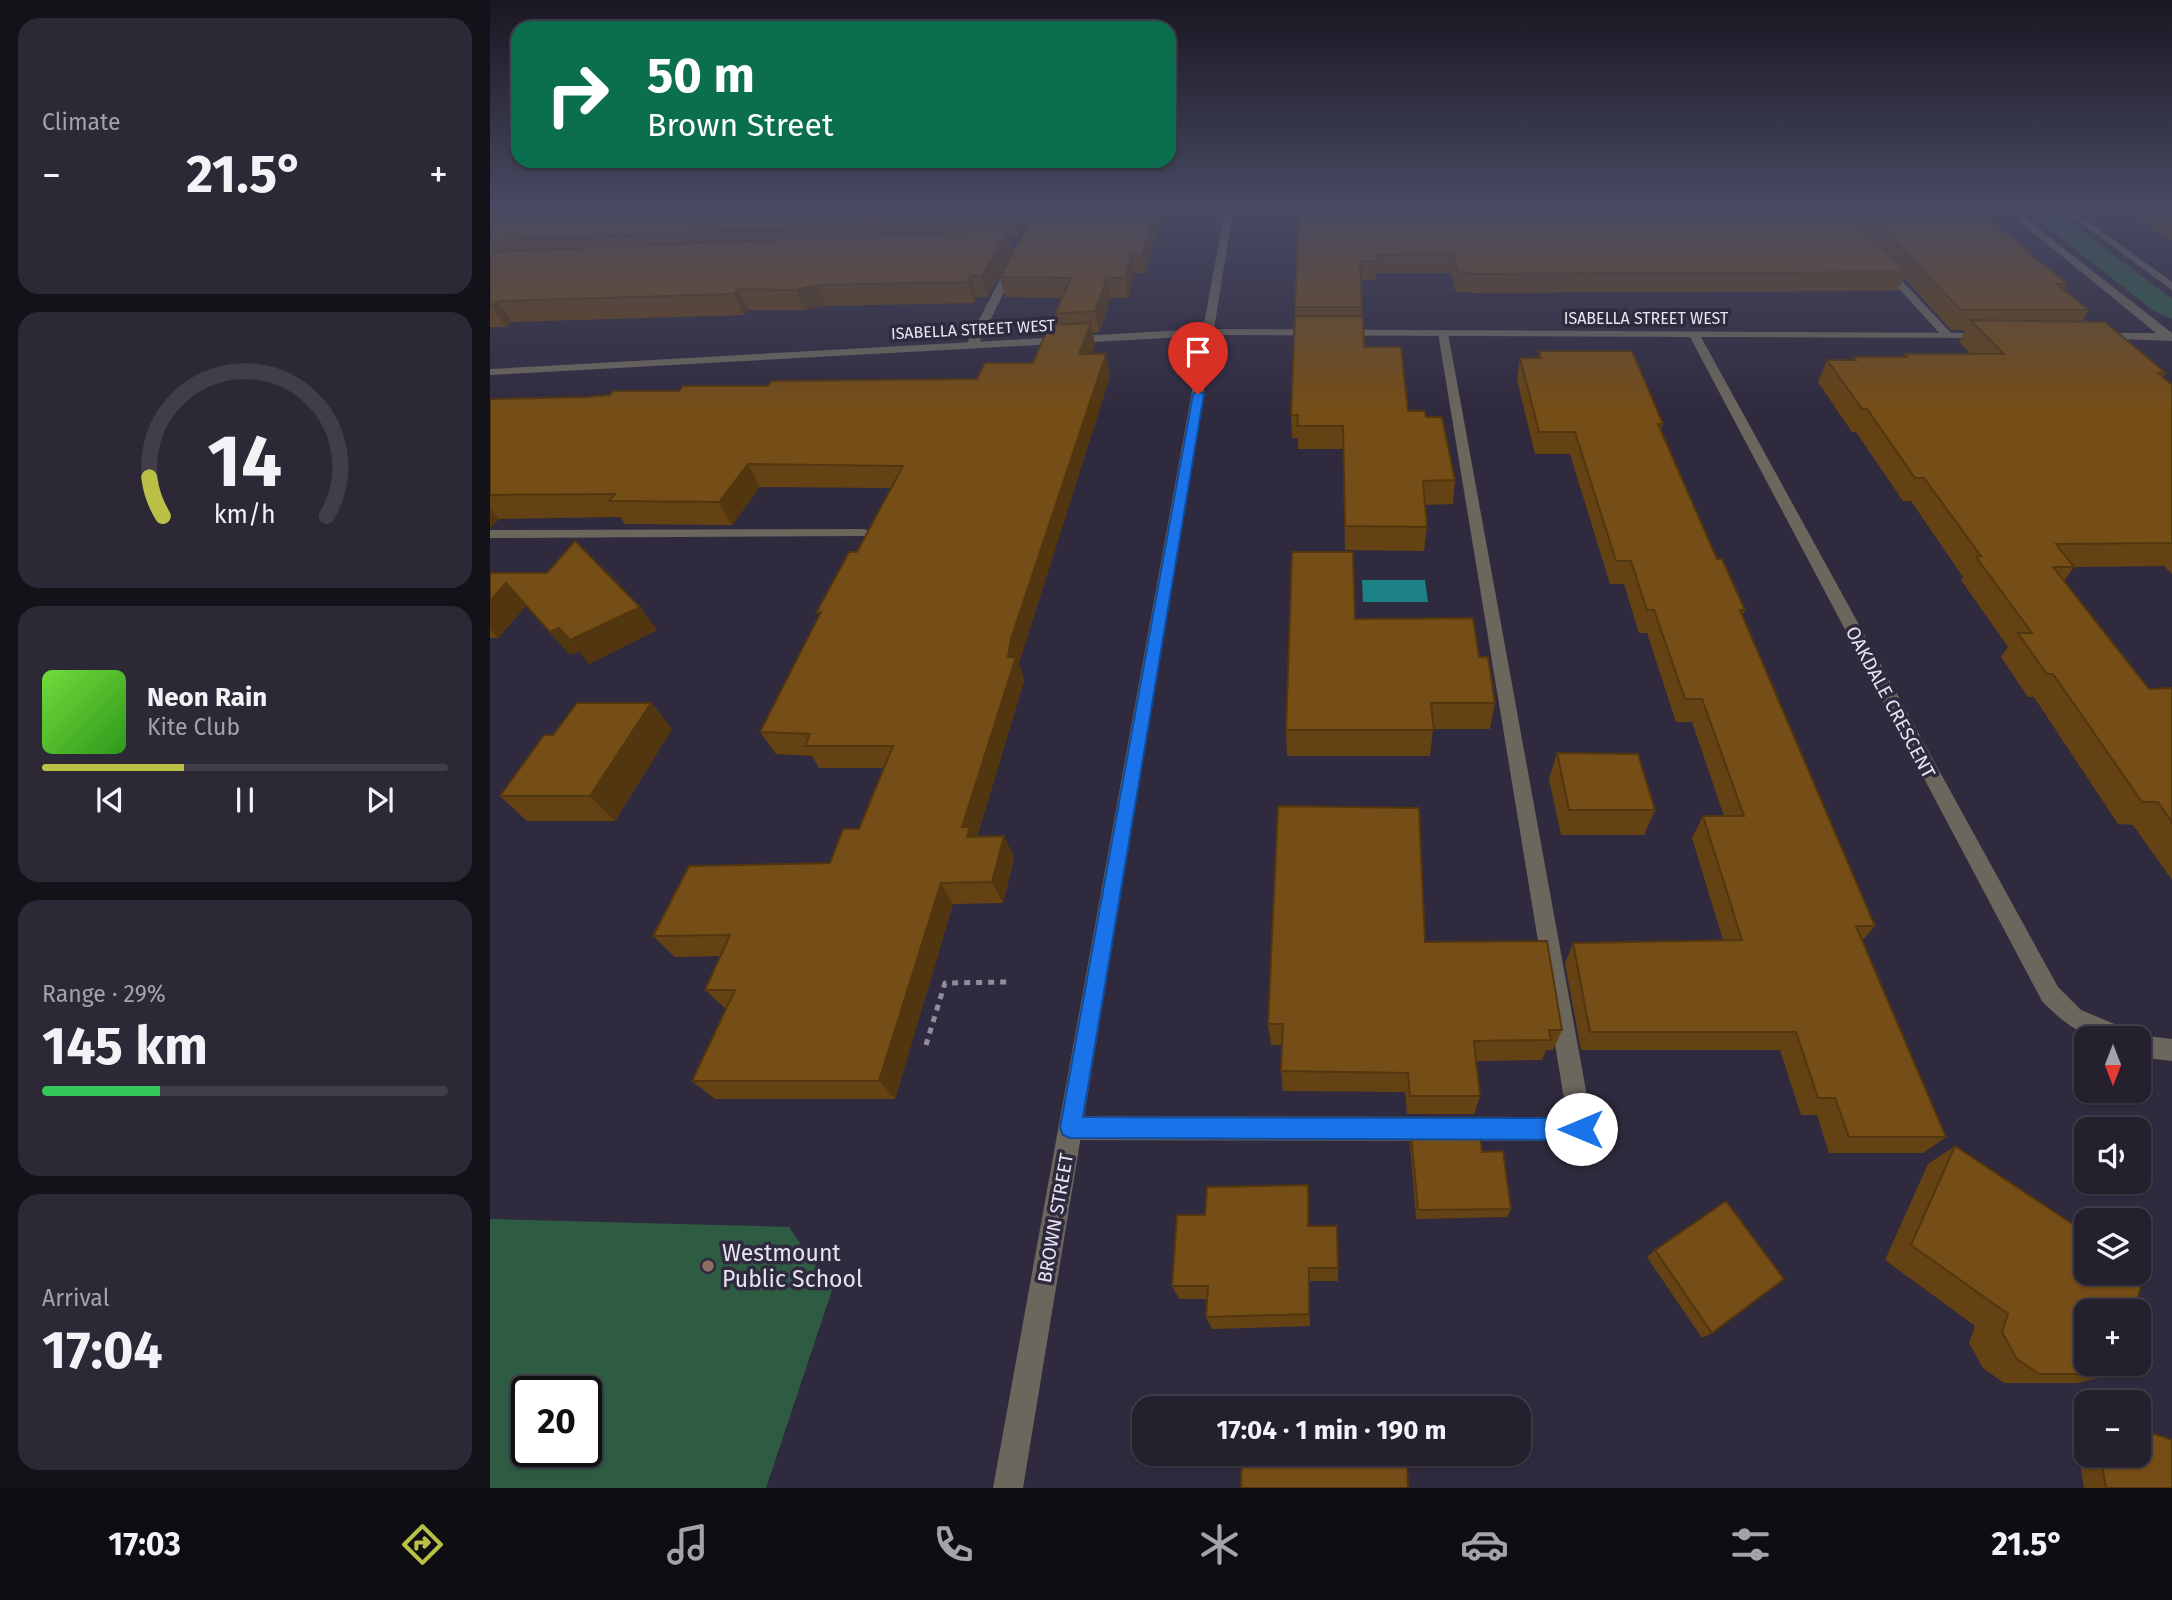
<!DOCTYPE html>
<html lang="en">
<head>
<meta charset="utf-8">
<style>
  :root { --surface:#24202e; --page:#2c2836; --text:#f1f3f6; --muted:#a3a3aa; --line:#413e4a; --accent:#bac046 }
  body { margin:0; font-family:"Fira Sans",sans-serif; background:var(--page); color:var(--text); height:100vh; display:flex; flex-direction:column; font-size:26px; white-space:nowrap }
  * { box-sizing:border-box; margin:0 }
  p { font-size:23px; color:var(--muted) }
  .icon { flex:none; width:38px; height:38px; fill:none; stroke:currentColor; stroke-width:2; stroke-linecap:round; stroke-linejoin:round }
  .map { position:relative; flex:1; overflow:hidden }
  .sheet { display:flex; flex-direction:column; gap:18px; padding:18px; background:#141219; width:490px }
  .sheet>* { flex:none }
  .top-card { position:absolute; left:21px; top:21px; width:665px; height:147px; border-radius:21px; box-shadow:0 2px 5px #0004,0 0 0 2px var(--line); background:#0b6e4f; color:#fff; overflow:hidden }
  .needle { width:46px; rotate:180deg }
  .tools { position:absolute; left:1584px; top:1026px; display:grid; gap:14px }
  .tools a { display:grid; place-items:center; width:77px; height:77px; border-radius:14px; background:var(--surface); box-shadow:0 2px 5px #0004,0 0 0 2px var(--line); font-size:35px }
  .speed { position:absolute; left:21px; top:1376px; display:flex; gap:14px; font-size:35px; font-weight:700; text-align:center }
  .speed>* { display:grid; place-content:center; width:91px; height:91px; border-radius:50%; background:var(--surface); box-shadow:0 2px 5px #0004,0 0 0 2px var(--line); line-height:1 }
  .speed .limit { border:4px solid #111; border-radius:10px; background:#fff; color:#111 }
  .pin { position:absolute; display:grid; place-items:center; width:60px; height:60px; color:#fff; margin:-72px -30px; border-radius:50% 50% 50% 0; rotate:-45deg; box-shadow:0 0 7px #0007 }
  .pin .icon { rotate:45deg }
  .me { position:absolute; width:77px; margin:-38px; rotate:270deg; stroke-linejoin:round; filter:drop-shadow(0 0 5px #0008) }
  .turn { display:flex; align-items:center; gap:24px; height:147px; padding:0 21px; font-size:32px }
  .turn .icon { width:91px; height:91px; stroke-width:2.5 }
  .turn b { display:block; font-size:49px; line-height:60px }
  .big { font-size:52px; font-weight:700; line-height:1.1 }
  .sheet .widget { flex:1; display:flex; flex-direction:column; justify-content:center; gap:10px; min-width:0; padding:0 24px; border-radius:21px; background:var(--page) }
  .sheet .dial { align-items:center; gap:0 }
  .dial svg { height:182px; overflow:visible; fill:none; stroke:var(--line); stroke-width:7; stroke-linecap:round; text-anchor:middle }
  .dial text { fill:var(--text); stroke:none }
  .song { display:flex; align-items:center; gap:21px }
  .cover { width:84px; height:84px; border-radius:10px; background:linear-gradient(135deg,hsl(100 70% 55%),hsl(110 70% 35%)) }
  .played { height:7px; border-radius:4px; background:linear-gradient(90deg,var(--accent) 35%,var(--line) 35%) }
  .keys { display:flex; justify-content:space-around; direction:ltr }
  .heat { display:flex; justify-content:space-between; align-items:center; font-size:38px; direction:ltr }
  .charge { height:10px; border-radius:5px; background:linear-gradient(90deg,#34c759 29%,var(--line) 0) }
  .trip { position:absolute; left:642px; top:1396px; width:399px; height:70px; border-radius:21px; background:var(--surface); box-shadow:0 2px 5px #0004,0 0 0 2px var(--line); font-weight:700; line-height:70px; text-align:center }
  .menu { display:flex; height:112px; justify-content:space-around; align-items:center; background:#0e0d12; color:var(--muted) }
  .menu .icon { width:49px; height:49px }
  .menu .active { color:var(--accent) }
  .menu b { font-size:32px; color:var(--text) }
  main { display:flex; flex:1; min-height:0 }
  .map>svg:first-child { display:block }
  .green { fill:#2d5c43; fill-rule:evenodd }
  .water { fill:#1d8285 }
  .lines { fill:none; stroke-linecap:round; stroke-linejoin:round }
  .path { stroke:#918c9d; stroke-width:5; stroke-dasharray:6 6; stroke-linecap:butt }
  .lane { fill:#6b675d; fill-rule:evenodd }
  .street { fill:#6b675d; fill-rule:evenodd }
  .wall { fill:#654213 }
  .shaded-wall { fill:#52360f }
  .building { fill:#754d16; stroke:#52360f; stroke-width:2 }
  .route { fill:#1a73e8; stroke:#114b97; stroke-width:2 }
  .education-dot { fill:#8d6e63; stroke:#302a3e; stroke-width:2.5 }
  .labels { text-anchor:middle; stroke-width:7; stroke-linejoin:round; paint-order:stroke }
  .far-street-label { font-size:16px; fill:#e8e5f2; stroke:#302a3e }
  .street-label { font-size:19px; fill:#e8e5f2; stroke:#302a3e }
  .near-poi-label { font-size:23px; fill:#e8e5f2; stroke:#302a3e; text-anchor:start }
</style>
</head>
<body>
<main>
<section class="sheet">
<div class="widget"><p>Climate</p>
<div class="heat"><a>−</a><b class="big">21.5°</b><a>+</a></div>
</div>
<div class="widget dial"><svg viewBox="0 0 100 80">
<path d="M14 69A42 42 0 1 1 86 69"/>
<path d="M14 69A42 42 0 0 1 8 52" stroke="#bac046"/>
<text x="50" y="56" font-size="32" font-weight="700">14</text>
<text x="50" y="72" font-size="11">km/h</text>
</svg></div>
<div class="widget">
<div class="song"><i class="cover"></i><div><b>Neon Rain</b><p>Kite Club</p></div></div>
<div class="played"></div>
<div class="keys"><svg class="icon" aria-label="previous" viewBox="0 0 24 24"><path d="M18 5L8 12l10 7zM5 5v14"/></svg><svg class="icon" aria-label="pause" viewBox="0 0 24 24"><path d="M8 5v14M16 5v14"/></svg><svg class="icon" aria-label="next" viewBox="0 0 24 24"><path d="M6 5l10 7-10 7zM19 5v14"/></svg></div>
</div>
<div class="widget"><p>Range · 29%</p><b class="big">145 km</b><div class="charge"></div></div>
<div class="widget"><p>Arrival</p><b class="big">17:04</b></div>
</section>
<div class="map">
<svg width="1682" height="1488" viewBox="0 0 1682 1488">
  <rect width="100%" height="100%" fill="#302a3e"/>
  <g class="green">
    <polygon points="1527,204 1556,204 1682,299 1682,319 1664,311"/>
    <path d="M0 1219 299 1227 342 1290 276 1488H0ZM37 1391H96V1451H37Z"/>
  </g>
  <polygon class="water" points="872,580 935,580 938,602 873,602"/>
  <g class="lines">
    <polyline class="path" points="436,1045 455,983 518,982"/>
    <g class="lane">
      <polygon points="522,263 527,266 488,345 478,347 476,345 517,266"/>
      <polygon points="1393,267 1399,267 1461,333 1461,337 1453,337 1393,271"/>
      <polygon points="953,330 958,333 1103,1129 1099,1137 1091,1141 580,1140 572,1136 568,1128 572,1120 580,1116 1077,1117 948,333"/>
      <polygon points="372,529 377,530 377,536 0,538 0,530"/>
    </g>
    <g class="street">
      <path d="M736 204H744L724 329 1501 333 1502 335 1497 338 1211 337 1568 987 1591 1010 1639 1030 1642 1038 1648 1035 1682 1039V1061L1648 1057V1038C1600 1038 1587 1037 1552 1001L1200 337 723 335 533 1488H503L712 336 0 375V369L713 329Z"/>
      <polygon points="1508,204 1517,204 1682,333 1682,341 1605,338 1604,336 1609,333 1666,333"/>
      <polygon points="1565,204 1574,204 1682,282 1682,290"/>
    </g>
  </g>
  <g class="wall">
    <polygon points="0,204 545,204 546,206 528,238 520,239 523,250 498,297 487,297 484,303 336,306 315,310 258,310 254,315 22,322 16,327 0,327"/>
    <polygon points="676,204 655,273 645,273 638,298 621,298 609,332 602,333 605,345 601,354 620,376 529,663 534,681 487,837 514,836 524,858 513,903 463,904 405,1099 225,1099 202,1081 236,1009 215,990 231,956 185,957 163,936 340,863 369,829 394,768 329,768 322,756 286,754 270,732 401,488 270,487 242,525 135,524 130,517 9,519 0,528 0,399 96,397 189,391 278,386 487,379 543,363 567,325 565,314 572,298 515,297 510,277"/>
    <polygon points="809,204 1479,204 1540,251 1539,253 1578,284 1574,290 1599,310 1592,321 1676,373 1673,377 1682,385 1682,574 1674,566 1584,567 1574,581 1659,689 1682,688 1682,880 1643,825 1628,824 1544,697 1538,697 1511,657 1518,647 1471,580 1473,577 1421,501 1413,501 1366,432 1362,432 1328,382 1337,360 1362,360 1364,357 1413,357 1415,354 1481,354 1469,342 1475,330 1461,330 1414,278 1408,291 982,293 965,291 962,273 886,273 885,280 871,280 874,347 918,411 936,417 965,480 963,504 935,505 937,527 934,551 855,550 853,449 808,449 808,438 802,438 801,415"/>
    <polygon points="1628,204 1682,204 1682,241"/>
    <polygon points="1049,351 1173,424 1171,431 1227,559 1255,610 1252,615 1385,926 1372,941 1456,1137 1433,1153 1339,1153 1327,1115 1311,1115 1290,1050 1091,1050 1075,963 1083,943 1233,940 1202,838 1213,816 1234,816 1202,722 1186,722 1157,633 1149,633 1134,584 1120,584 1080,454 1045,454 1027,380 1030,358 1048,358"/>
    <polygon points="0,573 167,630 99,664 89,651 80,655 36,606 8,638 0,638"/>
    <polygon points="865,619 989,657 1005,703 1000,729 943,729 940,756 797,756 796,730"/>
    <polygon points="161,703 182,729 125,821 37,821 10,796 63,735"/>
    <polygon points="1067,753 1165,810 1154,835 1071,835 1059,779"/>
    <polygon points="935,942 1072,1030 1063,1050 1056,1050 1052,1060 986,1061 990,1096 984,1114 917,1114 915,1092 793,1091 791,1071 792,1045 781,1045 778,1024"/>
    <polygon points="921,1134 992,1152 1021,1209 1017,1217 926,1219 920,1143"/>
    <polygon points="1465,1146 1626,1374 1587,1383 1514,1383 1493,1368 1479,1343 1485,1326 1395,1260 1438,1164"/>
    <polygon points="819,1201 819,1226 848,1268 848,1281 820,1281 820,1326 722,1329 716,1317 717,1299 689,1299 682,1286 715,1215"/>
    <polygon points="1165,1250 1222,1333 1212,1338 1157,1257"/>
    <polygon points="1596,1414 1596,1454 1648,1454 1682,1488 1594,1488 1583,1417"/>
  </g>
  <g class="shaded-wall">
    <polygon points="532,204 545,204 546,206 528,238 524,219"/>
    <polygon points="668,204 676,204 655,273 652,253"/>
    <polygon points="518,230 523,250 498,297 492,276"/>
    <polygon points="642,253 645,273 638,298 635,278"/>
    <polygon points="481,276 487,297 484,303 478,282"/>
    <polygon points="617,278 621,298 609,332 605,311"/>
    <polygon points="327,285 336,306 315,310 306,290"/>
    <polygon points="248,289 258,310 254,315 244,294"/>
    <polygon points="8,301 22,322 16,327 2,306"/>
    <polygon points="601,323 605,345 594,376 589,354"/>
    <polygon points="616,354 620,376 529,663 534,681 486,839 488,859 472,827 518,657 521,639"/>
    <polygon points="258,464 270,487 242,525 229,502"/>
    <polygon points="0,508 9,519 0,528"/>
    <polygon points="16,583 36,606 8,638 0,629 0,601"/>
    <polygon points="150,607 167,630 99,664 80,640"/>
    <polygon points="69,628 89,651 80,655 60,632"/>
    <polygon points="161,703 182,729 125,821 100,796"/>
    <polygon points="514,836 524,858 513,903 502,882"/>
    <polygon points="451,883 463,904 405,1099 389,1081"/>
    <polygon points="818,1185 819,1201 819,1242 818,1226"/>
    <polygon points="819,1268 820,1281 820,1326 819,1314"/>
  </g>
  <g class="building">
    <polygon points="0,204 532,204 524,219 0,241"/>
    <polygon points="548,204 668,204 652,253 642,253 635,278 617,278 605,311 565,314 581,278 510,277"/>
    <polygon points="809,204 1354,204 1417,272 984,274 967,272 963,254 886,255 886,261 870,261 872,307 805,307"/>
    <polygon points="1369,204 1479,204 1540,251 1536,251 1578,284 1567,284 1599,310 1471,310"/>
    <polygon points="1658,204 1682,204 1682,219"/>
    <polygon points="518,230 492,276 481,276 478,282 327,285 306,290 248,289 244,294 8,301 2,306 0,306 0,252"/>
    <polygon points="805,316 873,316 874,347 911,347 918,411 935,411 936,417 952,417 965,480 933,481 937,527 855,526 853,426 807,426 808,415 801,415"/>
    <polygon points="1480,320 1615,322 1676,373 1668,373 1682,385 1682,543 1566,544 1584,567 1563,567 1659,689 1682,688 1682,822 1668,802 1652,802 1563,674 1557,674 1528,633 1542,633 1486,557 1491,556 1434,478 1425,478 1377,409 1372,409 1337,360 1366,360 1364,357 1417,357 1415,354 1514,354"/>
    <polygon points="601,323 589,354 616,354 521,639 518,657 526,657 472,827 480,827 477,837 514,836 502,882 451,883 389,1081 202,1081 245,990 215,990 240,935 163,936 199,866 340,863 353,829 369,829 403,746 315,746 320,734 270,732 331,612 326,613 359,552 367,552 413,466 258,464 229,502 119,501 125,494 0,495 0,399 96,397 120,395 123,391 189,391 193,386 278,386 282,381 487,379 495,363 543,363 559,325"/>
    <polygon points="1049,351 1142,351 1173,424 1168,424 1227,559 1232,559 1255,610 1250,610 1385,926 1366,926 1456,1137 1359,1137 1345,1098 1328,1098 1306,1032 1100,1032 1083,943 1252,940 1213,816 1254,816 1212,699 1195,699 1164,610 1157,610 1141,561 1126,561 1085,432 1049,432 1030,358 1051,358"/>
    <polygon points="85,541 150,607 80,640 69,628 60,632 16,583 0,601 0,573 57,573"/>
    <polygon points="802,552 863,552 865,619 983,618 989,657 998,657 1005,703 941,703 944,730 796,730"/>
    <polygon points="87,703 161,703 100,796 10,796 54,735 63,735"/>
    <polygon points="1067,753 1148,754 1165,810 1079,810"/>
    <polygon points="788,806 929,808 935,942 1057,941 1072,1030 1059,1030 1061,1040 984,1041 990,1096 920,1096 918,1073 791,1071 793,1024 778,1024"/>
    <polygon points="921,1134 990,1134 992,1152 1013,1151 1021,1209 928,1210"/>
    <polygon points="1465,1146 1596,1233 1596,1272 1648,1272 1648,1268 1655,1272 1644,1311 1596,1311 1596,1363 1629,1363 1626,1374 1549,1374 1527,1359 1512,1332 1518,1314 1421,1245"/>
    <polygon points="818,1185 818,1226 847,1226 848,1268 819,1268 819,1314 716,1317 718,1286 682,1286 687,1215 715,1215 717,1187"/>
    <polygon points="1236,1201 1294,1279 1222,1333 1165,1250"/>
    <polygon points="1648,1428 1682,1440 1682,1488 1616,1488 1610,1454 1648,1454"/>
    <polygon points="752,1454 917,1454 918,1488 751,1488"/>
  </g>
  <linearGradient id="sky" x2="0" y2="1"><stop stop-color="#1a1722"/><stop offset="0.5" stop-color="#484a63"/><stop offset="1" stop-color="#484a63" stop-opacity="0"/></linearGradient>
  <rect width="1682" height="412" fill="url(#sky)"/>
  <polygon class="route" points="708,391 714,394 593,1117 1091,1118 1098,1121 1101,1129 1098,1137 1091,1140 580,1138 573,1135 570,1128 703,394"/>
  <circle class="education-dot" cx="218" cy="1266" r="7"/>
  <g class="labels">
    <g class="far-street-label">
      <text x="1156" y="324">ISABELLA STREET WEST</text>
      <text transform="translate(483 329) rotate(-3)" y="6">ISABELLA STREET WEST</text>
    </g>
    <g class="street-label">
      <text transform="translate(1401 702) rotate(62)" y="7">OAKDALE CRESCENT</text>
      <text transform="translate(565 1218) rotate(-80)" y="7">BROWN STREET</text>
    </g>
    <g class="near-poi-label">
      <text x="232" y="1261">Westmount<tspan x="232" dy="26">Public School</tspan></text>
    </g>
  </g>
</svg>
<div class="tools">
<a><svg class="needle" viewBox="-14 -14 28 28"><path d="M0-13l5 13h-10z" fill="#e53935"/><path d="M0 13l5-13h-10z" fill="#a3a3aa"/></svg></a>
<a><svg class="icon" aria-label="sound" viewBox="0 0 24 24"><path d="M4 9h4l5-4v14l-5-4H4zM17 9q2 3 0 6"/></svg></a>
<a><svg class="icon" aria-label="layers" viewBox="0 0 24 24"><path d="M12 4l9 5-9 5-9-5zM3 14l9 5 9-5"/></svg></a>
<a>+</a>
<a>−</a>
</div>
<div class="speed"><div class="limit">20</div></div>
<div class="pin" style="left:708px;top:394px;background:#d93025"><svg class="icon" aria-label="arrive" viewBox="0 0 24 24"><path d="M6 21V4h12l-3 4 3 4H6"/></svg></div>
<svg class="me" style="left:1091px;top:1129px" viewBox="-20 -20 40 40"><circle r="19" fill="#fff"/><path d="M0-13L10 11 0 6-10 11z" fill="#1a73e8"/></svg>
<div class="trip">17:04 · 1 min · 190 m</div>
<div class="top-card">
<div class="turn"><svg class="icon" aria-label="right" viewBox="0 0 24 24"><path d="M7 20v-9h11M14 6l5 5-5 5"/></svg><div><b>50 m</b>Brown Street</div></div>
</div>
</div>
</main>
<nav class="menu">
<b>17:03</b>
<svg class="icon active" aria-label="directions" viewBox="0 0 24 24"><path d="M12 3l9 9-9 9-9-9zM9 14v-3h6M13 9l2 2-2 2"/></svg>
<svg class="icon" aria-label="music" viewBox="0 0 24 24"><path d="M9 18V5l10-2v13"/><circle cx="6" cy="18" r="3"/><circle cx="16" cy="16" r="3"/></svg>
<svg class="icon" aria-label="phone" viewBox="0 0 24 24"><path d="M5 4h4l2 5-3 2q2 4 5 5l2-3 5 2v4C11 20 4 13 5 4z"/></svg>
<svg class="icon" aria-label="climate" viewBox="0 0 24 24"><path d="M12 3v18M4 7l16 10M4 17L20 7"/></svg>
<svg class="icon" aria-label="car" viewBox="0 0 24 24"><path d="M5 17H2v-5l4-1 3-4h7l3 4 3 1v5h-3M9 17h6M6 11h13"/><circle cx="7" cy="17" r="2"/><circle cx="17" cy="17" r="2"/></svg>
<svg class="icon" aria-label="filters" viewBox="0 0 24 24"><path d="M4 7h16M4 17h16"/><circle cx="9" cy="7" r="2"/><circle cx="15" cy="17" r="2"/></svg>
<b>21.5°</b>
</nav>
</body>
</html>
